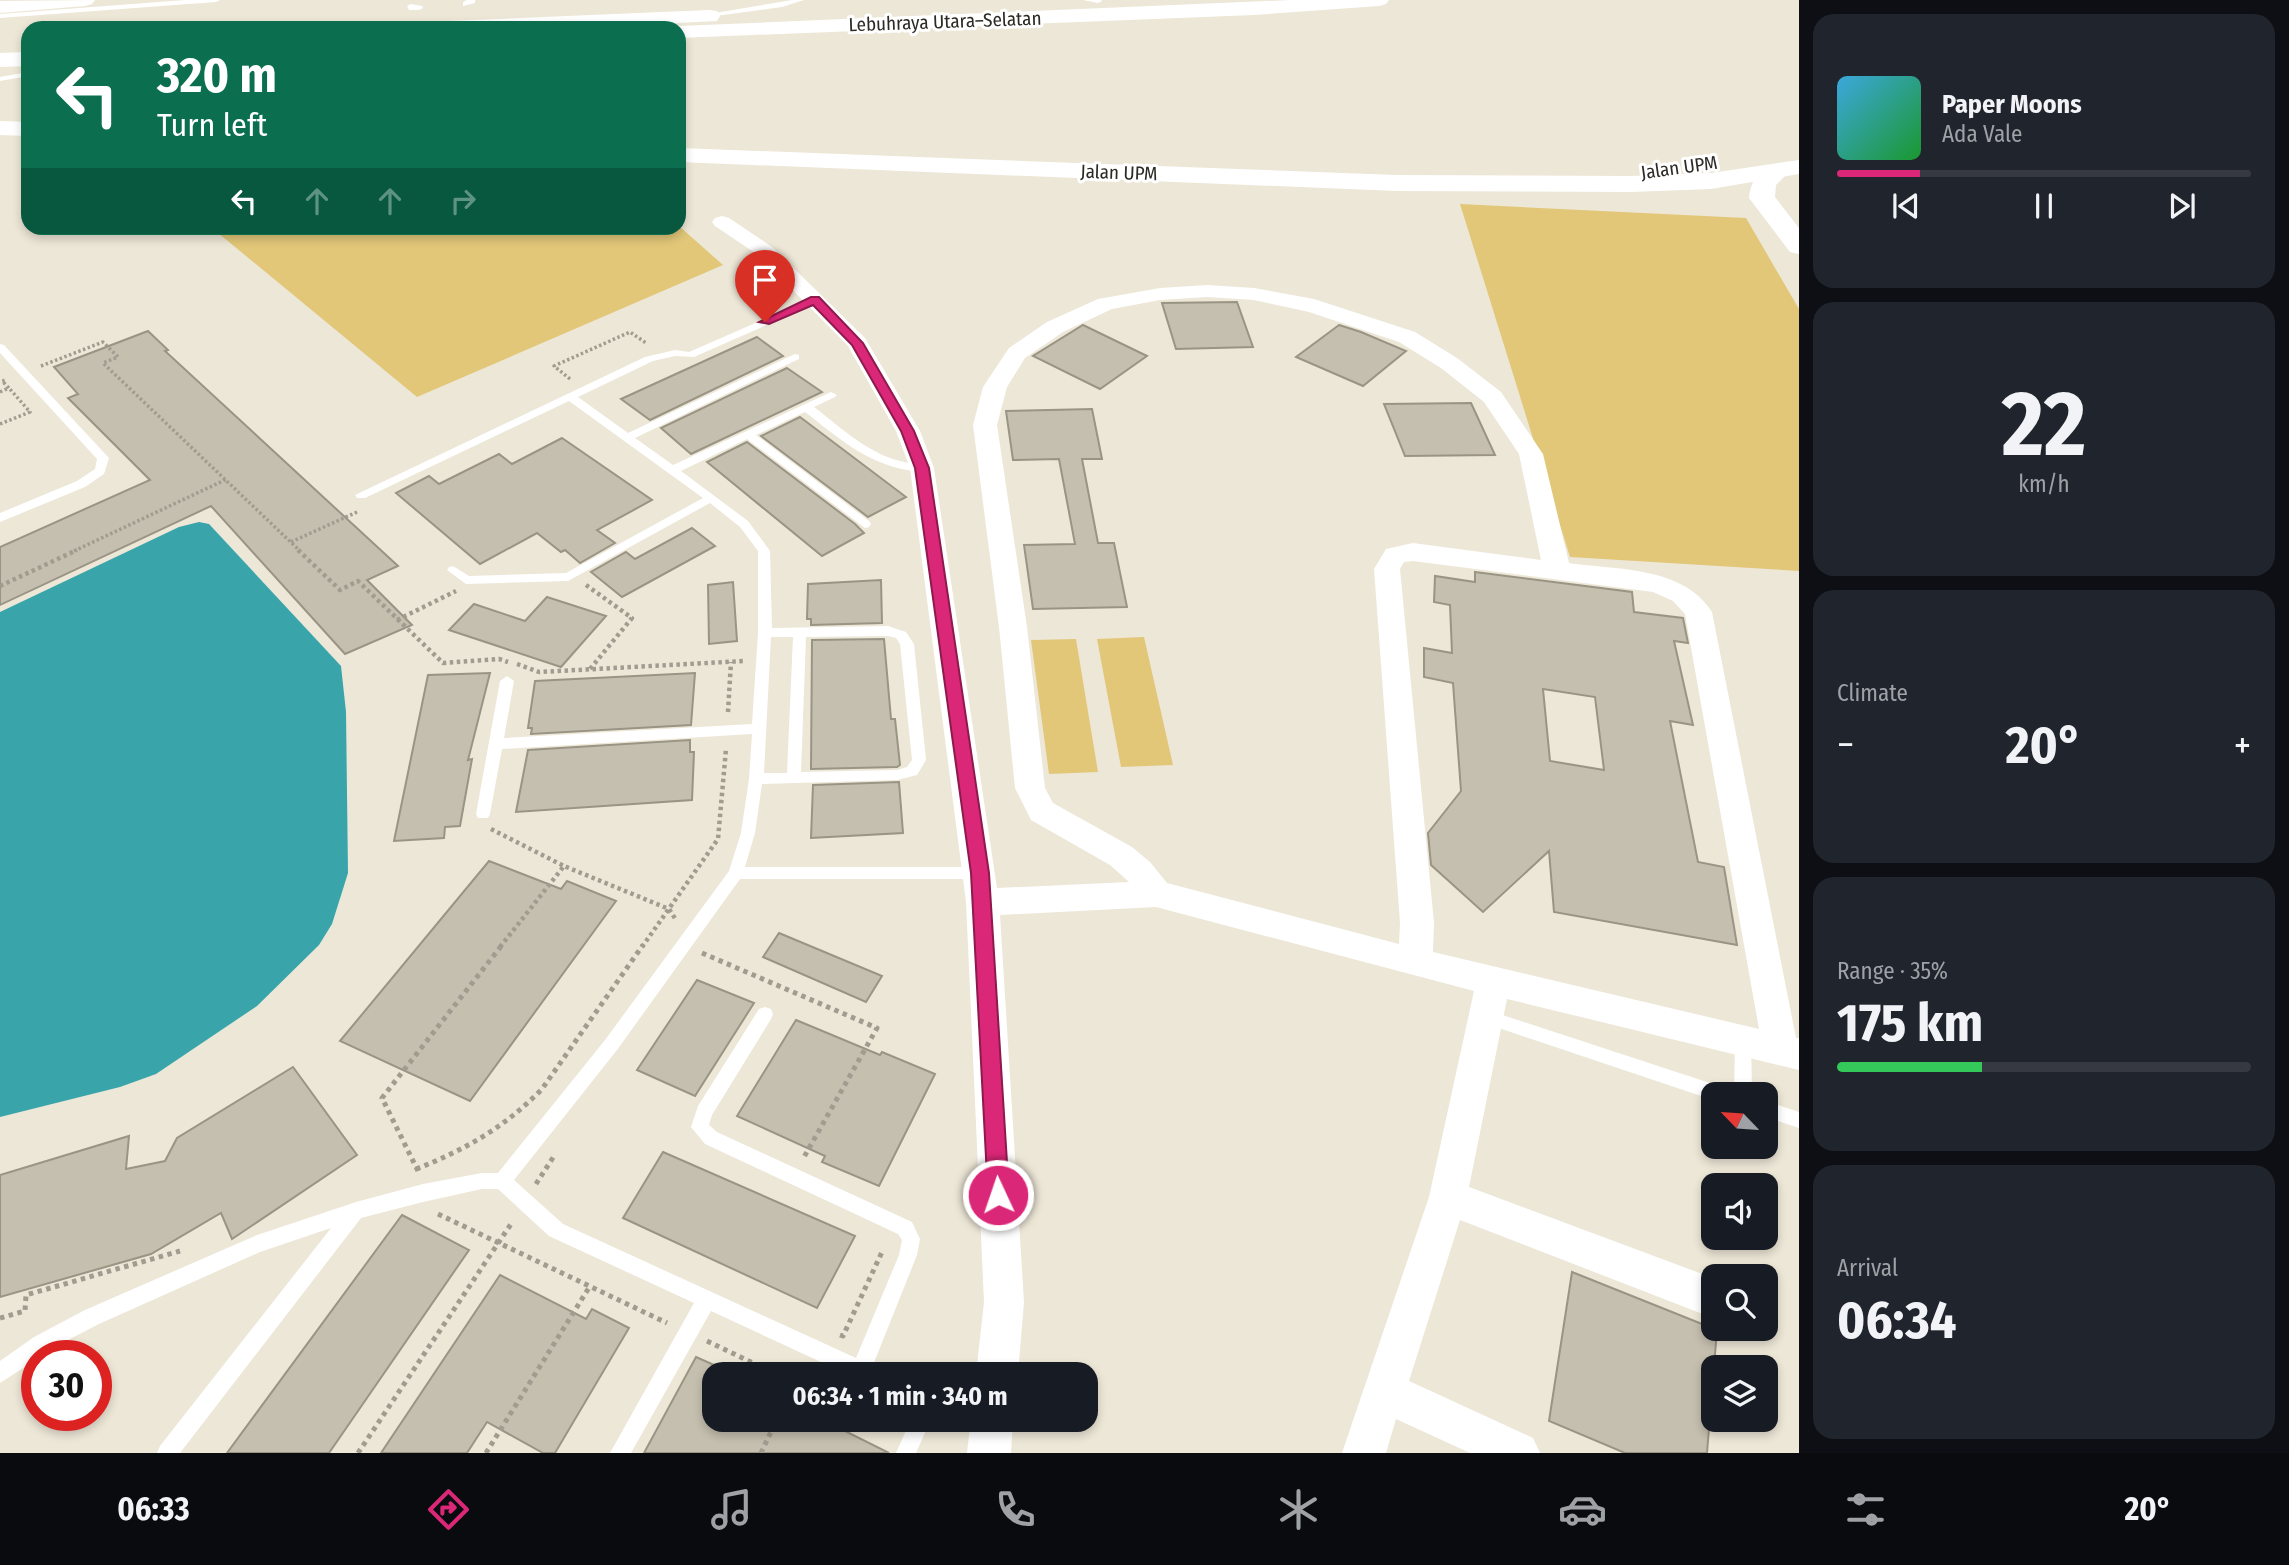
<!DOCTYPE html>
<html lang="en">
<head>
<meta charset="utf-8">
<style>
  :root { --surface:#171b24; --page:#20242c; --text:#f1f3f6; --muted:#9ea1a6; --line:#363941; --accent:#db2777 }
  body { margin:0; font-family:"Fira Sans Condensed",sans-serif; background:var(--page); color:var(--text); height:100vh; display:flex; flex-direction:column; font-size:26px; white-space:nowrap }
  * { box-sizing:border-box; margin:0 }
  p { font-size:23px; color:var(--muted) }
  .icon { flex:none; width:38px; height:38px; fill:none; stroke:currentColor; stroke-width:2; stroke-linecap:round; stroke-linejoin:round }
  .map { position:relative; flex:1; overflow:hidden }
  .details { display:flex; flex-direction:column; gap:14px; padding:14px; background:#0d0f14; width:490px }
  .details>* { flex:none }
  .guide { position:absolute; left:21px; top:21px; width:665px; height:214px; border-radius:21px; box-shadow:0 4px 10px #0003; background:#0b6e4f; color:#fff; overflow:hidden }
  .needle { width:46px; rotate:295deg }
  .controls { position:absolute; left:1701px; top:1082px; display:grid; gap:14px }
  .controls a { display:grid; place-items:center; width:77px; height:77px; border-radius:14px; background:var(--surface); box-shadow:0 4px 10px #0003; font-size:35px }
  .speed { position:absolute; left:21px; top:1340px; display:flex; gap:14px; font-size:35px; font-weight:700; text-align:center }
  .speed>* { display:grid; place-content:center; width:91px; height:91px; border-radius:50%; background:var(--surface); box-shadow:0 4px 10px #0003; line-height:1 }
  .speed .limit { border:10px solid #d22; background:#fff; color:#111 }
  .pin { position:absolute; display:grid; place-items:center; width:60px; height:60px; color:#fff; margin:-72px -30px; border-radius:50% 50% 50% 0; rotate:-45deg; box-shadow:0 0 7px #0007 }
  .pin .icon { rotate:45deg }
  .me { position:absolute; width:77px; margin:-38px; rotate:357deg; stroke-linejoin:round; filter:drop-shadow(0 0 5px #0008) }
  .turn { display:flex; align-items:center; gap:24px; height:147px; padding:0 21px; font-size:32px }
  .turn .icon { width:91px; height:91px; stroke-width:2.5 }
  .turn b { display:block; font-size:49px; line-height:60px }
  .lanes { display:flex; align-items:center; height:66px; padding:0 21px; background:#0003; justify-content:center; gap:35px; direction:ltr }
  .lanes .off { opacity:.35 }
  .big { font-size:52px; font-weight:700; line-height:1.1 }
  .details .tile { flex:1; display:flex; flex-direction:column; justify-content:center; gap:10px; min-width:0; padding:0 24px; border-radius:21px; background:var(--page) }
  .details .dial { align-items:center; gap:0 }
  .dial b { font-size:91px; line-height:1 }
  .song { display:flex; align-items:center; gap:21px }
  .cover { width:84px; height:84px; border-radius:10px; background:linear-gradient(135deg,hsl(200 70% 55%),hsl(130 70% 35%)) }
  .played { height:7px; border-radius:4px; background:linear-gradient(90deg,var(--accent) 20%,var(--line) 20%) }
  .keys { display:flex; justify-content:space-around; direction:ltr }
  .heat { display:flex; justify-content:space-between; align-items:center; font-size:38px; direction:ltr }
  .charge { height:10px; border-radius:5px; background:linear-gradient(90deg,#34c759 35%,var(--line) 0) }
  .trip { position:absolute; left:702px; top:1362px; width:396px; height:70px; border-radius:21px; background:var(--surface); box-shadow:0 4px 10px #0003; font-weight:700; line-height:70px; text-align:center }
  .tab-bar { display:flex; height:112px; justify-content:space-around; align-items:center; background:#090b0e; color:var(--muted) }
  .tab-bar .icon { width:49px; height:49px }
  .tab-bar .active { color:var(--accent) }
  .tab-bar b { font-size:32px; color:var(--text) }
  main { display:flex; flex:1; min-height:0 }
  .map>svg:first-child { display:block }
  .green { fill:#e2c779 }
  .water { fill:#39a5ab }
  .building { fill:#c5bfaf; stroke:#9a9485; stroke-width:2; fill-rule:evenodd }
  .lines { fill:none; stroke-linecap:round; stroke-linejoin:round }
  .path-far2 { stroke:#a09c90; stroke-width:3.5; stroke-dasharray:2.5 2.5; stroke-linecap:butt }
  .path-far1 { stroke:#a09c90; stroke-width:4.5; stroke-dasharray:3.5 3.5; stroke-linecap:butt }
  .path { stroke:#a09c90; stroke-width:5; stroke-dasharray:4.5 4.5; stroke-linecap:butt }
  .lane { fill:#fff; fill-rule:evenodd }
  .street { fill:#fff; fill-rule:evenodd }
  .secondary { fill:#fff; fill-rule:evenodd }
  .primary { fill:#fff; fill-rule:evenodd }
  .highway { fill:#fff; fill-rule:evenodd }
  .route { fill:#db2777; stroke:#8e194d; stroke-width:2 }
  .labels { text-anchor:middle; stroke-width:6; stroke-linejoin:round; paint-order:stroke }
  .far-street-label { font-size:19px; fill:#2c2a24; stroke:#fff }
</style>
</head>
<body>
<main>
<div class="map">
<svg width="1799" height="1453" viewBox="0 0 1799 1453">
  <rect width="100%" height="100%" fill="#ede7d7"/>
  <g class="green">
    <polygon points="1460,204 1746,218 1799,309 1799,571 1570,557"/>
    <polygon points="679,226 723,265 417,397 212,228"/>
    <polygon points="1144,637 1173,765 1121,767 1097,639"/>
    <polygon points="1076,639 1098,772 1049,774 1031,640"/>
  </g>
  <polygon class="water" points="199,522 209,524 341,666 346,712 348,873 332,924 319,945 257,1006 156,1074 120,1087 0,1117 0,612 179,527"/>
  <g class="building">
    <polygon points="1237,302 1253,347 1176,349 1162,303"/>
    <polygon points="1083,325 1147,356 1100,389 1033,356"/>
    <polygon points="1339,325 1361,332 1406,351 1363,386 1296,357"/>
    <polygon points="148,331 168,350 165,351 398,566 367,580 412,625 345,654 211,506 0,605 0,547 150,480 68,398 78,394 54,367"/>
    <polygon points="757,337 783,356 650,420 621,399"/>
    <polygon points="787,368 822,392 691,454 661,428"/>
    <polygon points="1471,403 1495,455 1405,456 1384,404"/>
    <polygon points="1092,409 1102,459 1082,459 1098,543 1114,543 1127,607 1033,609 1024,545 1075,544 1059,459 1013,460 1006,411"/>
    <polygon points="800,417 906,497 868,517 761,436"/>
    <polygon points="562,438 652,500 597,530 615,543 580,563 565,550 561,552 537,533 480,564 396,493 429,476 439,484 499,454 512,464"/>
    <polygon points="747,442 855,524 864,533 822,556 707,462"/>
    <polygon points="692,528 715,546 622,597 591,572 626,552 635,559"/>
    <path d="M1475 572 1632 592 1634 612 1683 618 1688 643 1674 641 1693 725 1670 721 1698 862 1724 867 1737 945 1554 912 1549 851 1483 912 1431 865 1428 833 1461 791 1453 683 1424 677V648L1452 653 1450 605 1434 602 1435 576 1475 582ZM1543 689 1595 697 1604 770 1550 761Z"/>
    <polygon points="881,580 882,623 811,625 811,619 807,619 808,584"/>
    <polygon points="733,582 737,641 709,644 708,585"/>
    <polygon points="547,597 606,616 561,667 449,630 474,604 525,621"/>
    <polygon points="884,639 891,719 895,719 900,765 897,767 811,769 812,640"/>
    <polygon points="490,673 468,760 472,759 460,826 445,827 444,838 394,841 428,675"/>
    <polygon points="695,673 691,725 531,734 532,728 528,728 535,681"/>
    <polygon points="690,740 690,752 694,752 692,800 516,812 528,750"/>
    <polygon points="899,782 903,833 811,838 813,785"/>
    <polygon points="489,861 561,889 567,881 616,901 470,1101 340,1041"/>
    <polygon points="779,933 882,976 866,1002 763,957"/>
    <polygon points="697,980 754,1003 695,1096 637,1070"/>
    <polygon points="796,1020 880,1055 882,1052 935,1074 879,1186 822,1162 825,1156 737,1116"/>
    <polygon points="293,1067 357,1155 232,1239 221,1213 151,1254 0,1297 0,1175 129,1136 126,1169 165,1161 177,1138"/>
    <polygon points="663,1152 855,1236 817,1308 623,1218"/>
    <polygon points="402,1215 469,1250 329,1453 227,1453"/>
    <polygon points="1572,1272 1717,1330 1707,1453 1625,1453 1549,1421"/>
    <polygon points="500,1275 586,1319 592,1309 629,1328 555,1453 543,1453 487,1422 467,1453 381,1453"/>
    <polygon points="696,1357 714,1365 714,1419 821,1419 889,1453 644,1453"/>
  </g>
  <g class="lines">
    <g class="path-far2">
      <polyline points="41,366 103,342 118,357 103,363 300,551"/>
      <polyline points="570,379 554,366 630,332 646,343"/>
      <polyline points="0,392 9,388 2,381 7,380"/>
      <polyline points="0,424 30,412 9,388"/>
      <polyline points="291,542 357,512"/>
      <polyline points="74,551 227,479"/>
    </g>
    <g class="path-far1">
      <polyline points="298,550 340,590 358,581 443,663 499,659 508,662"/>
      <polyline points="586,585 632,618 590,669"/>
      <polyline points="0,586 77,550"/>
      <polyline points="397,620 456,591"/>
      <polyline points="517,664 539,672 744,661"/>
      <polyline points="728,712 731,662"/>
      <polyline points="491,829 564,866"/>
      <polyline points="500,947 564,866 669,909 676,920"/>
      <polyline points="642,947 718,839 726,749"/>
    </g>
    <g class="path">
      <polyline points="702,953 877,1028 804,1157"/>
      <path d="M416 1169C465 1150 505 1127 542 1089L643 945"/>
      <polyline points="418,1171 382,1098 502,945"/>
      <polyline points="536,1184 554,1156"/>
      <polyline points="438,1214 667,1323"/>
      <polyline points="0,1318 25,1311 26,1295 180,1251"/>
      <polyline points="840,1335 843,1336 882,1252"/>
      <polyline points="707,1341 776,1374"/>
      <polyline points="358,1453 513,1221"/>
      <polyline points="486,1453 590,1286"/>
      <polyline points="761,1453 777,1419"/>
    </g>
    <g class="lane">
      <polygon points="185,0 220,0 216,2 0,18 0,14"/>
      <polygon points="467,0 475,0 475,3 463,6 463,2"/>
      <polygon points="792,0 804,0 782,7 701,18 697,16"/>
      <polygon points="1083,0 1101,0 1102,1 1098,3"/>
      <polygon points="411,4 422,6 423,8 419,10 409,10 407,6"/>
      <polygon points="28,72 28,76 0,81 0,77"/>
      <path d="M815 297 819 298V302L694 357 675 356 653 361 578 397 628 433 795 354 799 355V359L635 438 673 465 831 392 837 395 835 397 814 407C839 426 863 449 893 459 904 463 915 463 926 465L928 468C922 473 915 471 907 470 866 463 836 436 805 412L756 435 869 521 871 524 869 527 865 528 747 439 681 471 748 521 770 551 772 628 888 626 906 632 914 644 926 760 917 775 897 780 762 784 755 833 745 867H980L985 869 988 873 985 877 980 879H740L617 1050 514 1180 563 1224 856 1358 899 1255 902 1240 898 1234 705 1144 691 1127 698 1106 759 1009 765 1007 771 1009 773 1014 771 1019 712 1115 709 1125 717 1132 912 1222 920 1239 917 1255 873 1365 877 1374H847L711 1311 631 1453H610L694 1303 549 1236 498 1189H482L423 1202 361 1218 180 1453H157L160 1446 331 1228 260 1252 99 1324 37 1356V1359L0 1383V1361L34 1337 85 1310 257 1235 356 1202 423 1184 482 1173H498L605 1040 729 871 741 833 749 779 752 734 502 749 490 814 488 818H478L476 814 500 681 507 676 514 681 504 738 752 724 758 633V551L740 527 710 503 568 581 466 584 447 570 449 567 453 566 469 576 566 573 703 498 569 401 365 498H357L355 495 645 357 675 350 689 352ZM888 636 896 638 900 644 912 760 907 767 897 770 801 772 806 637ZM771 637H793L787 773H764Z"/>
      <polygon points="0,344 4,345 109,458 104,474 85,487 0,522 0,513 77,481 95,469 97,459 0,353"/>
      <polygon points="1487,1010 1719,1086 1725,1089 1728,1094 1713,1094 1713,1100 1481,1022 1479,1017 1481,1012"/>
      <polygon points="1743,1034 1749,1036 1751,1041 1752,1094 1734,1094 1735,1041 1737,1036"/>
      <polygon points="1766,1101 1799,1112 1799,1128 1766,1117"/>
      <polygon points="911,1419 931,1419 916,1453 896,1453"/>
    </g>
    <g class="street">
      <path d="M722 216 729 218 772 247 865 338 920 431 934 468 997 888 1129 882 1110 865 1031 820 1015 788 999 627 973 425 983 387 1009 348 1047 322 1098 299 1160 288 1207 285 1254 288 1314 299 1415 332 1457 358 1501 392 1543 454 1569 563C1617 570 1683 566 1712 612L1796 1038H1799V1070L1507 999 1469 1187 1713 1278V1318L1460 1220 1409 1381 1533 1438 1540 1453H1470L1396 1419 1386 1453H1342L1429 1197 1474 991 1156 907 1000 915 1024 1302 1018 1374H976L984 1302 966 902 910 468 896 431 848 346 758 255 715 226 712 222 715 218ZM1207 297 1254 300 1309 312 1399 342 1441 368 1484 402 1519 454 1541 560 1413 543 1386 549 1374 569 1400 923 1399 944 1167 883 1150 862 1132 847 1053 803 1045 788 1027 627 997 425 1007 387 1025 358 1063 332 1112 309 1160 300ZM1413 561 1653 592 1673 601 1685 614 1759 1029 1433 952 1434 923 1400 569 1404 562Z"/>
      <polygon points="971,1419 1013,1419 1011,1453 967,1453"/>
    </g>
    <path class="secondary" d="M1779 163 1788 165 1791 170 1776 185 1775 197 1799 228V254L1790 252 1749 198C1751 179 1760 167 1779 163Z"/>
    <g class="primary">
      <polygon points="0,121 28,122 28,136 0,135"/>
      <polygon points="679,148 1397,175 1631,176 1711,173 1799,160 1799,174 1711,189 1631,192 1397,191 679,162"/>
    </g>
    <g class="highway">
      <polygon points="95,0 92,4 85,6 0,13 0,1"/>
      <polygon points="1291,0 1389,0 1386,4 1379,6 1254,15 679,38 679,28 671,28 679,26"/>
      <polygon points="709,10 717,11 720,16 717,21 576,28 413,28 416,23 424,22"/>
      <polygon points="28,52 28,66 0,67 0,53"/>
    </g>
  </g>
  <polygon class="route" points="811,297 819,297 863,343 914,431 929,468 989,873 1009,1195 1006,1202 998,1205 991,1202 988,1195 971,873 915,468 901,431 852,345 813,305 769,324 759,322"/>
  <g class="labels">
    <g class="far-street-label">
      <text transform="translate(945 21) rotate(-2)" y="7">Lebuhraya Utara–Selatan</text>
      <text transform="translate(1679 167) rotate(-8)" y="7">Jalan UPM</text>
      <text transform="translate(1119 172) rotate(2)" y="7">Jalan UPM</text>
    </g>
  </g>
</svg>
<div class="controls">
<a><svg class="needle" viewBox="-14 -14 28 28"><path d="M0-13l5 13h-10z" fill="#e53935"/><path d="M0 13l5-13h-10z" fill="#9ea1a6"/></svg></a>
<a><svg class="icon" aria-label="sound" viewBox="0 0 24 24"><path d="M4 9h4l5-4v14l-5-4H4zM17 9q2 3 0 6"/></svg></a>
<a><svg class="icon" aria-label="search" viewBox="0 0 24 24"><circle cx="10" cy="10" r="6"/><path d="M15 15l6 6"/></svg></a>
<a><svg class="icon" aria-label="layers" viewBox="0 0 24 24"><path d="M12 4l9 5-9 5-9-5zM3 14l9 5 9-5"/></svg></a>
</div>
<div class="speed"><div class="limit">30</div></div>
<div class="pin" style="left:765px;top:322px;background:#d93025"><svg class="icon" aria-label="arrive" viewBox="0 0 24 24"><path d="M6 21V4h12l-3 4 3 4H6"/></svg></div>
<svg class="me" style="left:998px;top:1195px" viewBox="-20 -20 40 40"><circle r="17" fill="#db2777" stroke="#fff" stroke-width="3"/><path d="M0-11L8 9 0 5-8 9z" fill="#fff"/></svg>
<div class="trip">06:34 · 1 min · 340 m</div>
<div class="guide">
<div class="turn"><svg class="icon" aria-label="left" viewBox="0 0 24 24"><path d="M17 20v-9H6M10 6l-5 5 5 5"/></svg><div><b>320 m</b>Turn left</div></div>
<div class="lanes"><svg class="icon" aria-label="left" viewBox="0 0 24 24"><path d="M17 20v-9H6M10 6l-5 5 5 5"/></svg><svg class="icon off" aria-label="ahead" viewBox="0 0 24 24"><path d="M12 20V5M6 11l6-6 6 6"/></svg><svg class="icon off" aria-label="ahead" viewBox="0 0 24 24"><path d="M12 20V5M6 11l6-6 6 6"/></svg><svg class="icon off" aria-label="right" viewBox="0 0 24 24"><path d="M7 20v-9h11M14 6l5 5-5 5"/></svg></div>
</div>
</div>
<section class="details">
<div class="tile">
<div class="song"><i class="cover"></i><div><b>Paper Moons</b><p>Ada Vale</p></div></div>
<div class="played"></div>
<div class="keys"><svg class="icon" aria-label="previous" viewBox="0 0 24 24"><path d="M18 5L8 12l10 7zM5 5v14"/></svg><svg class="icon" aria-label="pause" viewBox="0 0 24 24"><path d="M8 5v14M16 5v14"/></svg><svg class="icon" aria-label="next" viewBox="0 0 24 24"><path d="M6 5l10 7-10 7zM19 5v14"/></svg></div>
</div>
<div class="tile dial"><b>22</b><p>km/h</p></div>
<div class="tile"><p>Climate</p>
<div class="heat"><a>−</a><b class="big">20°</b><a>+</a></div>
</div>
<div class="tile"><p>Range · 35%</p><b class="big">175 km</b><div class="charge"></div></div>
<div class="tile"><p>Arrival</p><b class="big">06:34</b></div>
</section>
</main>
<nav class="tab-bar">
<b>06:33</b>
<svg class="icon active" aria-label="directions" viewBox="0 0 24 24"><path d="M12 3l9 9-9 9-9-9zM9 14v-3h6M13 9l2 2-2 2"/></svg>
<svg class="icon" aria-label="music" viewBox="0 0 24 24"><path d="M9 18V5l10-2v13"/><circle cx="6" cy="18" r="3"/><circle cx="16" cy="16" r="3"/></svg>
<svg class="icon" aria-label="phone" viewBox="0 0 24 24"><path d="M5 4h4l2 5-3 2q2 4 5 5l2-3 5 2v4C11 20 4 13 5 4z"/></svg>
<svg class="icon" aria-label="climate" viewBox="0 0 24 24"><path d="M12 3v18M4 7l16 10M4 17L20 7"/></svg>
<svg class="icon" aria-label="car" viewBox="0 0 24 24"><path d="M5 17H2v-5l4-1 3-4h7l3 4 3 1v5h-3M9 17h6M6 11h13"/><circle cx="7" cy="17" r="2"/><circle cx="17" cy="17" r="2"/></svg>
<svg class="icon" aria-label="filters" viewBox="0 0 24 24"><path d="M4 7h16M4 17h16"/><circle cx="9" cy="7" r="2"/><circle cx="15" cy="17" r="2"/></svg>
<b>20°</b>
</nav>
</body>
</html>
